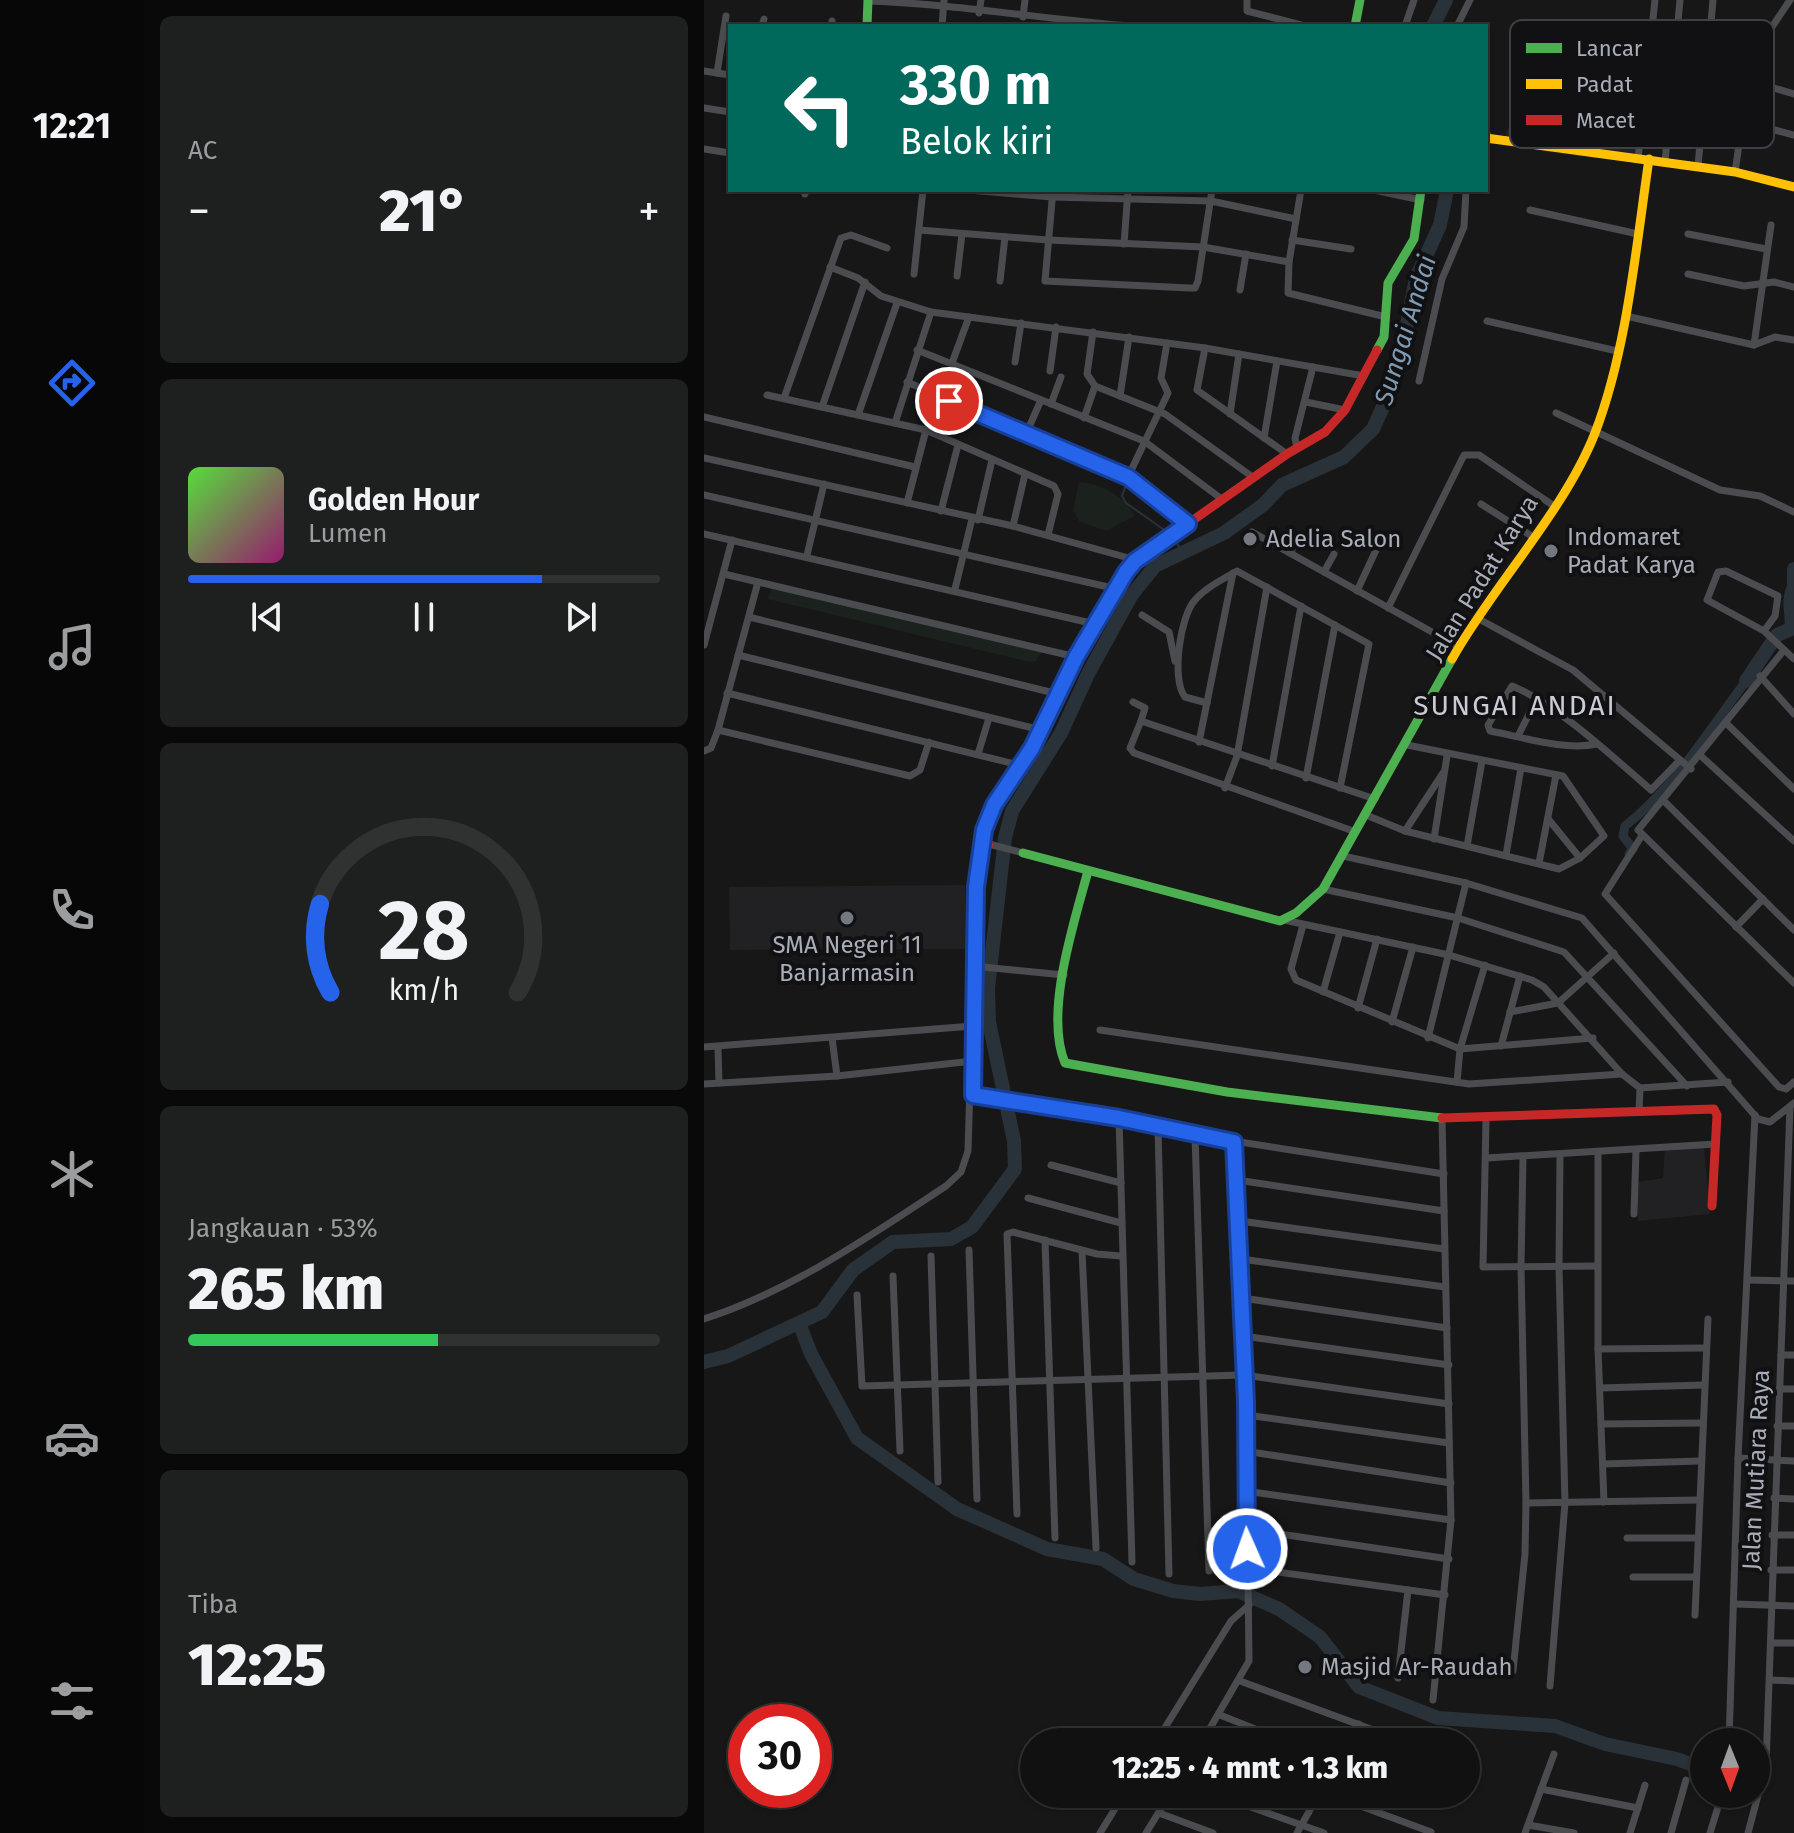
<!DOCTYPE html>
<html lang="id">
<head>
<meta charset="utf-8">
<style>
  :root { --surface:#111; --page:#1e1f1f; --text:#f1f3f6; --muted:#9c9d9f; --line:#303131; --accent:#2563eb }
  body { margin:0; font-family:"Fira Sans",sans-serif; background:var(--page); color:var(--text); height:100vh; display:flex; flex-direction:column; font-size:30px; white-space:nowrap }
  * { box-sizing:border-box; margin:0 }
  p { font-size:26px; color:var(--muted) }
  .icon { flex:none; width:44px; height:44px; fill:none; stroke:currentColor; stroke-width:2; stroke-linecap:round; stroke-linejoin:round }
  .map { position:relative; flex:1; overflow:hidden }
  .drawer { display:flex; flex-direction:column; gap:16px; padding:16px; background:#090909; width:560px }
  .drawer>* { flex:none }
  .banner { position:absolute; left:24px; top:24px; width:760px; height:168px; border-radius:0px; box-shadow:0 2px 6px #0004,0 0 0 2px var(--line); background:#00695c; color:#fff; overflow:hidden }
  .needle { width:52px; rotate:179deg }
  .controls { position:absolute; left:986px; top:1728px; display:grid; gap:16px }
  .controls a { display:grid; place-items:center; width:80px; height:80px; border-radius:50%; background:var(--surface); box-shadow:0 2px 6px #0004,0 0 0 2px var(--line); font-size:40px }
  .speed { position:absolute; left:24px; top:1704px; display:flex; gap:16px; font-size:40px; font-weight:700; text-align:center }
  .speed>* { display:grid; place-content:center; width:104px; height:104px; border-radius:50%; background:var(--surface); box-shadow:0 2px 6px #0004,0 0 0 2px var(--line); line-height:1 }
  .speed .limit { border:12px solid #d22; background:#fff; color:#111 }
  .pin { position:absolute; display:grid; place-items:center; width:68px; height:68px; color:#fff; margin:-34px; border:4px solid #fff; border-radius:50%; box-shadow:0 2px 8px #0007 }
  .me { position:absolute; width:88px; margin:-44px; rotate:358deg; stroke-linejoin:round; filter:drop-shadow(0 0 6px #0008) }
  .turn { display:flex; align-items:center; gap:28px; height:168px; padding:0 40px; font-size:36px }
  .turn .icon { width:104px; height:104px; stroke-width:2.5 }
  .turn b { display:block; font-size:56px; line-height:68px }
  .big { font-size:60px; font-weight:800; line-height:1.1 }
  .drawer .card { flex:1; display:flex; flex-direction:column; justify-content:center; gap:12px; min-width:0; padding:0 28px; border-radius:12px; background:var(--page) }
  .drawer .dial { align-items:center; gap:0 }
  .dial svg { height:208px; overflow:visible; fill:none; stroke:var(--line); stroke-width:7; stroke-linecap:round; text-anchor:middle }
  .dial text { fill:var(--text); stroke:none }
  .song { display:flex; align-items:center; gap:24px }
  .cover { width:96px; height:96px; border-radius:12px; background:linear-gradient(135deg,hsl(110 70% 55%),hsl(320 70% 35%)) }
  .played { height:8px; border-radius:4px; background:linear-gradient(90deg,var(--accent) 75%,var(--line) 75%) }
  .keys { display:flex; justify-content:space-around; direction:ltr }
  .heat { display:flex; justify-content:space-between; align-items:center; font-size:44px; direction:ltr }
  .charge { height:12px; border-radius:6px; background:linear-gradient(90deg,#34c759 53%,var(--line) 0) }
  .trip { position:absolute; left:316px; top:1728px; width:460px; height:80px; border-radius:40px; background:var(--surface); box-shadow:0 2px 6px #0004,0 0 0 2px var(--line); font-weight:800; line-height:80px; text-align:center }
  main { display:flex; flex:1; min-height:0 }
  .dock { display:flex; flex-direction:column; width:144px; justify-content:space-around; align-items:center; background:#070707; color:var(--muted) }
  .dock .icon { width:56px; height:56px }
  .dock .active { color:var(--accent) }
  .dock b { font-size:36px; color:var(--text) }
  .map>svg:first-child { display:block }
  .built { fill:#212124 }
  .green { fill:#1b211c }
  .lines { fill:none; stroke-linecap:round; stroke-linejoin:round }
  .stream { stroke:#2a3239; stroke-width:2 }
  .canal { stroke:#2a3239; stroke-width:9 }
  .river { stroke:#2a3239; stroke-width:14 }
  .street { stroke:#4b4c50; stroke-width:7 }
  .fast { stroke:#4caf50; stroke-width:9 }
  .slow { stroke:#ffc107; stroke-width:9 }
  .jam { stroke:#c62828; stroke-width:9 }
  .route-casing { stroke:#184099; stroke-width:20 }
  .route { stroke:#2563eb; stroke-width:14 }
  .poi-dot { fill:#757880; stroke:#111113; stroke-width:3 }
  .labels { text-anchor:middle; stroke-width:8; stroke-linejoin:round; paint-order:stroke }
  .poi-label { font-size:24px; fill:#a8adb8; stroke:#111113; text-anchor:start }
  .street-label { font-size:24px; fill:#a8adb8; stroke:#111113 }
  .water-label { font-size:26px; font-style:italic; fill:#7f9bb3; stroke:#111113 }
  .quarter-label { font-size:28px; letter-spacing:2px; fill:#c9ccd4; stroke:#111113 }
  .key { fill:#111113; stroke:#3e4045; stroke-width:2 }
  .key-label { font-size:22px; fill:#a8adb8 }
</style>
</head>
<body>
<main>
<nav class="dock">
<b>12:21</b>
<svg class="icon active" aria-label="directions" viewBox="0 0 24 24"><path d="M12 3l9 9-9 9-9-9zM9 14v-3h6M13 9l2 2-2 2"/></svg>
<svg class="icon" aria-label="music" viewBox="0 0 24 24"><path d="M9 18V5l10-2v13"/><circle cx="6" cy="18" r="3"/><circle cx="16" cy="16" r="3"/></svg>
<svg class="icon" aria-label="phone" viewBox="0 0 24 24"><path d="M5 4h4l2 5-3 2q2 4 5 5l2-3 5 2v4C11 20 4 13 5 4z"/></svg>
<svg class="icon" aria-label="climate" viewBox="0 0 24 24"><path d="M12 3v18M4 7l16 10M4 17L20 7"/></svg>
<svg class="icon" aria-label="car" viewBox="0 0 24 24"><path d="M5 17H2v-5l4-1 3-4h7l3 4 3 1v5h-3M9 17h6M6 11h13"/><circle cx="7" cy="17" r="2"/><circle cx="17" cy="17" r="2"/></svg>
<svg class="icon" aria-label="filters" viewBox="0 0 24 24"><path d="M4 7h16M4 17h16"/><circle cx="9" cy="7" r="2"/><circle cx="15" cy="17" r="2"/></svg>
</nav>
<section class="drawer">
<div class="card"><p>AC</p>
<div class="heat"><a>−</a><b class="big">21°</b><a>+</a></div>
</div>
<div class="card">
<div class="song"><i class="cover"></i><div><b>Golden Hour</b><p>Lumen</p></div></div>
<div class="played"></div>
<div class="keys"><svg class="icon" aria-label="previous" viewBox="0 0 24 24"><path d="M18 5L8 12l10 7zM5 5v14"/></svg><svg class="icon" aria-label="pause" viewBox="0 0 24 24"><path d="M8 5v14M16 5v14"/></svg><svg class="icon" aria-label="next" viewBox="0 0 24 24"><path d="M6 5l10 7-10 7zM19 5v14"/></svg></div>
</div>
<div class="card dial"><svg viewBox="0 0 100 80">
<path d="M14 69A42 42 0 1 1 86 69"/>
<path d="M14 69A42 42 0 0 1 10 35" stroke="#2563eb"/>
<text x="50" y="56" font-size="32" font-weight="700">28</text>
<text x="50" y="72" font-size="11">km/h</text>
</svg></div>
<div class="card"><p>Jangkauan · 53%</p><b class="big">265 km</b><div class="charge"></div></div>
<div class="card"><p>Tiba</p><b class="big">12:25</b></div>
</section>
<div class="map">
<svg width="1090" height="1833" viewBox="0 0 1090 1833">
  <rect width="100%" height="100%" fill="#171717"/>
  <g class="built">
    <polygon points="808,121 895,129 935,140 935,159 890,158 802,146 802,132"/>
    <polygon points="261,885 262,949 26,950 25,887"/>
    <polygon points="1000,1146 1006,1214 934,1221 934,1182 959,1178 961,1147"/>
  </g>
  <g class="green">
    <path d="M375 482C400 484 419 496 431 516L402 531 375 521 369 510Z"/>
    <polygon points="68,586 338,652 332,661 325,662 64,599"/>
  </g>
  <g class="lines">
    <g class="stream">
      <polyline points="423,482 418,496 422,503 466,534"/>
      <polyline points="470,539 478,551"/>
    </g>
    <path class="canal" d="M925 854 929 849 919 836 921 826C970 788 1005 730 1042 681"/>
    <g class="river">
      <polyline points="729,26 742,0"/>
      <polyline points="1090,569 1090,587"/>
      <path d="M1042 681 1073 635 1087 629C1090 614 1082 603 1090 587"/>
      <polyline points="95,1323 107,1354 153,1438 253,1509 343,1549 399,1559 430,1579 469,1591 496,1594 534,1591 575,1609 616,1637 655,1687 734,1718 851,1726 901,1744 973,1759 1000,1769"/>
      <polyline points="0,1362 24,1356 118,1312 149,1270 189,1242 247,1239 268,1227 311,1169 310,1141 285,1022 284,988 301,838 308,811 357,733 385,672 427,596 451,566 520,533 559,505 578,485 640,457 669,429 693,376 712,278 736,225 743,190"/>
    </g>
    <g class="street">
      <polyline points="543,0 543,11 601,26"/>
      <path d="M164 1C252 4 339 19 426 26"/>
      <polyline points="275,13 277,0"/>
      <polyline points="319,17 321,0"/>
      <polyline points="58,26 60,19"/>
      <polyline points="128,26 128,21"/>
      <polyline points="238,26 240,0"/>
      <polyline points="701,26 710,0"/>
      <polyline points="753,26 766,0"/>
      <polyline points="0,71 26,75"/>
      <polyline points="13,73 22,16"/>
      <polyline points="1046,81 1090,94"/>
      <polyline points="0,108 26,112"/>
      <polyline points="1040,122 1090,135"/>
      <polyline points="782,130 785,139 782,144"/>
      <polyline points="0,149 26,153"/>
      <polyline points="934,159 951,0"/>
      <polyline points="961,162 976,0"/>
      <polyline points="994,166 1009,0"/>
      <polyline points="1031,172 1048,57 1086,0"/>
      <polyline points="265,190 348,197 507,201 592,219"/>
      <polyline points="349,190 341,281 485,288 491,288 494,281 508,190"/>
      <polyline points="597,190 585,262 584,293 682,317"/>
      <polyline points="670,190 717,200"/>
      <polyline points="101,194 102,190"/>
      <polyline points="826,210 934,234"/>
      <polyline points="215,230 344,240 499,247 585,262"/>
      <polyline points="984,234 1062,249"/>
      <polyline points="588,240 647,249"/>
      <polyline points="420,244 424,190"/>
      <polyline points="126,267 154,278 177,296 227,312 501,348 660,376"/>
      <polyline points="210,274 219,190"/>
      <polyline points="984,274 1040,286 1070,282 1090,287"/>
      <polyline points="253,276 258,234"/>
      <polyline points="296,281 301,237"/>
      <polyline points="536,290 542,254"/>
      <polyline points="922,316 1050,345 1071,337 1090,340"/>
      <polyline points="783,321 913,351"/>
      <polyline points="389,332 383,374 391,386 461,414 550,478"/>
      <polyline points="1050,345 1067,225"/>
      <polyline points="501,348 493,390 583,454"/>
      <polyline points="213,350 440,441 519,500"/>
      <polyline points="311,362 317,323"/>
      <polyline points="248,363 265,317"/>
      <polyline points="346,371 352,327"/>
      <polyline points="715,381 738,279 760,227 762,190"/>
      <polyline points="203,382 424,477 484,524"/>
      <polyline points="63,395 222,430 350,486 354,494 344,535"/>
      <polyline points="416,396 425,337"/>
      <polyline points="80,398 137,238 147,235 183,248"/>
      <polyline points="602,402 641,410"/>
      <polyline points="347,404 357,377"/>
      <polyline points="118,407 161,282"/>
      <polyline points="852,413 1016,490 1056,496 1090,512"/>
      <polyline points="526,414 535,354"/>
      <polyline points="154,415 193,303"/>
      <polyline points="0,417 211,467"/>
      <polyline points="380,418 391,386"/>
      <polyline points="191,423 227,312"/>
      <polyline points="322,434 337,400"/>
      <polyline points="560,438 573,361"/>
      <polyline points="593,448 591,438 609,367"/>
      <polyline points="0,458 309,526 432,560"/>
      <polyline points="424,477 464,393 457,378 463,343"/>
      <polyline points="0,495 413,589"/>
      <polyline points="203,503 222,430"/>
      <polyline points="777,504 826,535"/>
      <polyline points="237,511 254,445"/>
      <polyline points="274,520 288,460"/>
      <polyline points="309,526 321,474"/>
      <polyline points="548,532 755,647"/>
      <polyline points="0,534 391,624"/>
      <polyline points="586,553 597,534"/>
      <polyline points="103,555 120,484"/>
      <polyline points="620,572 630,554"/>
      <polyline points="20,574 372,657"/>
      <polyline points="251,589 268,519"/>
      <polyline points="653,591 673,548"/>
      <polyline points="684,608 760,455 775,455 847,504"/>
      <polyline points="438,615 465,632 471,661"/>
      <polyline points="45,617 354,694"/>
      <polyline points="773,618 869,670 987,769"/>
      <polyline points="1060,631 1071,616 1074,596 1022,571 1014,572 1003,600 1060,631 1090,659"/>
      <polyline points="0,645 28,540"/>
      <polyline points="1080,650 934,830 1090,983"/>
      <polyline points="34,655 337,730"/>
      <polyline points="1056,676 1090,714"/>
      <polyline points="23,693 315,765"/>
      <polyline points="429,702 441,708 437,721 671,799"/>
      <path d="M503 703 481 697C467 680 476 616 491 600 501 588 519 579 533 571L665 644 636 788"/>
      <polyline points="437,721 426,748 430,753 652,832"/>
      <polyline points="1022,723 1090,789"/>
      <polyline points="14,730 206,776 216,770 225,742"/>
      <polyline points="814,736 832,700"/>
      <polyline points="495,742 529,573"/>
      <path d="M893 744C860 751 819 737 786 731L784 725 808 686C853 704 910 758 947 790L976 760"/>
      <polyline points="0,751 7,748 14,730 54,582"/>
      <polyline points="274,754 285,718"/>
      <polyline points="997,756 1090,841"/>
      <polyline points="568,766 597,606"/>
      <polyline points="602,778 631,625"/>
      <polyline points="521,788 533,756 563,587"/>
      <polyline points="960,801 1090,930"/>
      <polyline points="662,815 701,831 855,869 876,858 900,836 859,776 703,745"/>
      <polyline points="845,820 876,858"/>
      <polyline points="701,831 739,773"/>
      <polyline points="937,837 901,894 1075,1087 1082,1089 1090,1082"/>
      <polyline points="730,839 743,756"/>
      <polyline points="285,844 319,853"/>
      <polyline points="763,846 778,761"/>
      <polyline points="802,855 817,768"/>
      <polyline points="639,856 762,883 878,918 1054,1119 1066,1122 1090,1103"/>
      <polyline points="835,863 852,775"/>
      <polyline points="619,889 754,918 860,952 983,1086"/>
      <polyline points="580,920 745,955 828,980 840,987 918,1074 936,1088 1024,1082"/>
      <polyline points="599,925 587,969 592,980 756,1049 889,1038"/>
      <polyline points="1032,927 1059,899"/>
      <polyline points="269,966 360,975"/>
      <polyline points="619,992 636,932"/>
      <polyline points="654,1008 673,939"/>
      <polyline points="806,1012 854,1003 910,953"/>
      <polyline points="688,1022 709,947"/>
      <polyline points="396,1030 765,1084 918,1074"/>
      <polyline points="128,1038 133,1076"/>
      <polyline points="724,1038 762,883"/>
      <polyline points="797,1046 816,976"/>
      <polyline points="0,1047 269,1026"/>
      <polyline points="14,1048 15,1083"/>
      <polyline points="753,1082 756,1049 781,965"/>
      <polyline points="0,1084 133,1076 269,1061"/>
      <polyline points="269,1095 415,1118 491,1135 740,1174"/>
      <polyline points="935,1112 936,1088"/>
      <polyline points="415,1118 428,1562"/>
      <polyline points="782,1119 779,1267 893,1266"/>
      <polyline points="454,1127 465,1574"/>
      <polyline points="491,1135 505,1571"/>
      <polyline points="894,1153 894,1349 900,1502"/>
      <polyline points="782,1158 1012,1144"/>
      <polyline points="347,1165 417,1183"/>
      <polyline points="533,1180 740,1211"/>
      <polyline points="324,1198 417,1223"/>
      <polyline points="930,1214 932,1150"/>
      <polyline points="536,1221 740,1249"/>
      <polyline points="341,1240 351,1538"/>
      <polyline points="265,1250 273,1499"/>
      <polyline points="378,1251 392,1548"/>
      <polyline points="227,1256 234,1482"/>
      <polyline points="537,1259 741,1287"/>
      <polyline points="189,1276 196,1451"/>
      <polyline points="1044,1280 1090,1281"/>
      <polyline points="153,1295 158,1386 540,1375 745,1404"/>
      <polyline points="538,1298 743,1328"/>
      <path d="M0 1319C87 1291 166 1236 242 1186L257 1172 264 1151 272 887 278 843"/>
      <polyline points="539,1336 745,1365"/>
      <polyline points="894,1349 1002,1348"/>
      <polyline points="1077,1355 1090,1355"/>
      <polyline points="896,1388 1000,1385"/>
      <polyline points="1075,1389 1090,1389"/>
      <polyline points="542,1415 745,1443"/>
      <polyline points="897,1424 998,1423"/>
      <polyline points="1073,1426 1090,1426"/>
      <polyline points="541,1451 747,1483"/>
      <polyline points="1034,1458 1090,1461"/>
      <polyline points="899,1464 996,1461"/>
      <polyline points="541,1491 747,1520"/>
      <polyline points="1070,1498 1090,1499"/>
      <polyline points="822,1503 994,1500"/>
      <polyline points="313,1514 303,1234 309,1232 393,1254 417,1256"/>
      <polyline points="543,1529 745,1559"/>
      <polyline points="1068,1535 1090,1535"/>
      <polyline points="923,1538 992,1538"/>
      <polyline points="544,1568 741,1595"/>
      <polyline points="1067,1570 1090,1570"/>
      <polyline points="929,1577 991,1577"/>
      <polyline points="1031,1604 1090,1606"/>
      <polyline points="991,1615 1004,1319"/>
      <polyline points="1067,1643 1090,1643"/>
      <polyline points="809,1671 821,1554 822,1503 817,1267 819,1157"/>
      <polyline points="694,1678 704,1590"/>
      <polyline points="1066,1680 1090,1681"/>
      <polyline points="536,1681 702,1742"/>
      <polyline points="846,1686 861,1503 855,1267 856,1155"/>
      <polyline points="729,1700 747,1520 738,1118"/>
      <polyline points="516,1715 584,1742"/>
      <polyline points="452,1742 527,1621 545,1605"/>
      <polyline points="498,1742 545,1661 542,1402 530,1142"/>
      <polyline points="645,1742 655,1724"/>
      <polyline points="1025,1742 1034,1458 1051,1115"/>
      <polyline points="837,1789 934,1808"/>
      <polyline points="510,1794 620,1833"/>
      <polyline points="624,1794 727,1832"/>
      <polyline points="733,1794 746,1798"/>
      <polyline points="455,1813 509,1833"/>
      <polyline points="824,1825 870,1833"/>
      <polyline points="396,1833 420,1794"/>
      <polyline points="442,1833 466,1794"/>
      <polyline points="593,1833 615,1794"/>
      <polyline points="821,1833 850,1754"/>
      <polyline points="926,1833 941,1785"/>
      <polyline points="967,1833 982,1780"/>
      <polyline points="1006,1833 1018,1794"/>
      <polyline points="1044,1833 1062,1765 1086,1107"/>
    </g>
    <g class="fast">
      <polyline points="163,26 164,0"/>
      <polyline points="651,26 656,0"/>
      <polyline points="673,350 680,337 684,283 710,239 717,190"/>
      <polyline points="319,853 576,921 592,913 619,889 748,659"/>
      <path d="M384 871C370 923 340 1013 361 1063L523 1092 738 1118"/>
    </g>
    <g class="slow">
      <polyline points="782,138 1031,172 1090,187"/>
      <path d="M748 659C789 586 861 510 891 433 923 350 932 247 945 159"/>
    </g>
    <g class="jam">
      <polyline points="285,844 278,843 290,805 328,748 372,657 431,561 583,454 621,432 641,410 673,350"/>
      <polyline points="738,1118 1010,1109 1013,1115 1008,1206"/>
    </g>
  </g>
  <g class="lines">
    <defs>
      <polyline id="route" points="245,401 424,477 484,524 431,561 422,572 372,657 328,748 290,805 280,830 272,887 269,1095 415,1118 530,1142 542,1402 543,1549"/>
    </defs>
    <use href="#route" class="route-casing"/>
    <use href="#route" class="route"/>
  </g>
  <g class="poi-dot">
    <circle cx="546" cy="539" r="8"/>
    <circle cx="847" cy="551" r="8"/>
    <circle cx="143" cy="918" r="8"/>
    <circle cx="601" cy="1667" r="8"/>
  </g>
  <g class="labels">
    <g class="poi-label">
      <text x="863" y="545">Indomaret<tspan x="863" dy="28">Padat Karya</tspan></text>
      <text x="562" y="547">Adelia Salon</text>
      <text x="143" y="953" text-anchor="middle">SMA Negeri 11<tspan x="143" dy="28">Banjarmasin</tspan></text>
      <text x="617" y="1675">Masjid Ar-Raudah</text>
    </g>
    <g class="street-label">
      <text transform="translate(778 578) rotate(-58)" y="8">Jalan Padat Karya</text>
      <text transform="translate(1052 1470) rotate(-87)" y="8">Jalan Mutiara Raya</text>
    </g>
    <g class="water-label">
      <text transform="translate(701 330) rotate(-73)" y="9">Sungai Andai</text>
    </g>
    <g class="quarter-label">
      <text x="811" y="715">SUNGAI ANDAI</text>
    </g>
  </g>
  <rect x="806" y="20" width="264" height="128" rx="12" class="key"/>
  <rect x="822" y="43" width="36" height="10" fill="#4caf50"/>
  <rect x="822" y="79" width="36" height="10" fill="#ffc107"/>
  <rect x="822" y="115" width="36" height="10" fill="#c62828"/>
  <g class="key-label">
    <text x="872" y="56">Lancar</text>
    <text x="872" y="92">Padat</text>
    <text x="872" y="128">Macet</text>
  </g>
</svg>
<div class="controls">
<a><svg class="needle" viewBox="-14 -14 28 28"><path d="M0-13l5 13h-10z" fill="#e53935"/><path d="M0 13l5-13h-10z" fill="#9c9d9f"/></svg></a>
</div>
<div class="speed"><div class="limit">30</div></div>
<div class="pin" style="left:245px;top:401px;background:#d93025"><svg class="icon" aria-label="arrive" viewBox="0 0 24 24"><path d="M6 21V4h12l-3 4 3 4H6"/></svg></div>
<svg class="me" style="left:543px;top:1549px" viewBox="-20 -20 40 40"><circle r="17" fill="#2563eb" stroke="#fff" stroke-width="3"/><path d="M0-11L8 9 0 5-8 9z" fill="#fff"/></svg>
<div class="trip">12:25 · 4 mnt · 1.3 km</div>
<div class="banner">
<div class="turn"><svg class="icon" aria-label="left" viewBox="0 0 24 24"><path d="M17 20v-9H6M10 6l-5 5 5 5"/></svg><div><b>330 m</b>Belok kiri</div></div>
</div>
</div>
</main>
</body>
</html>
